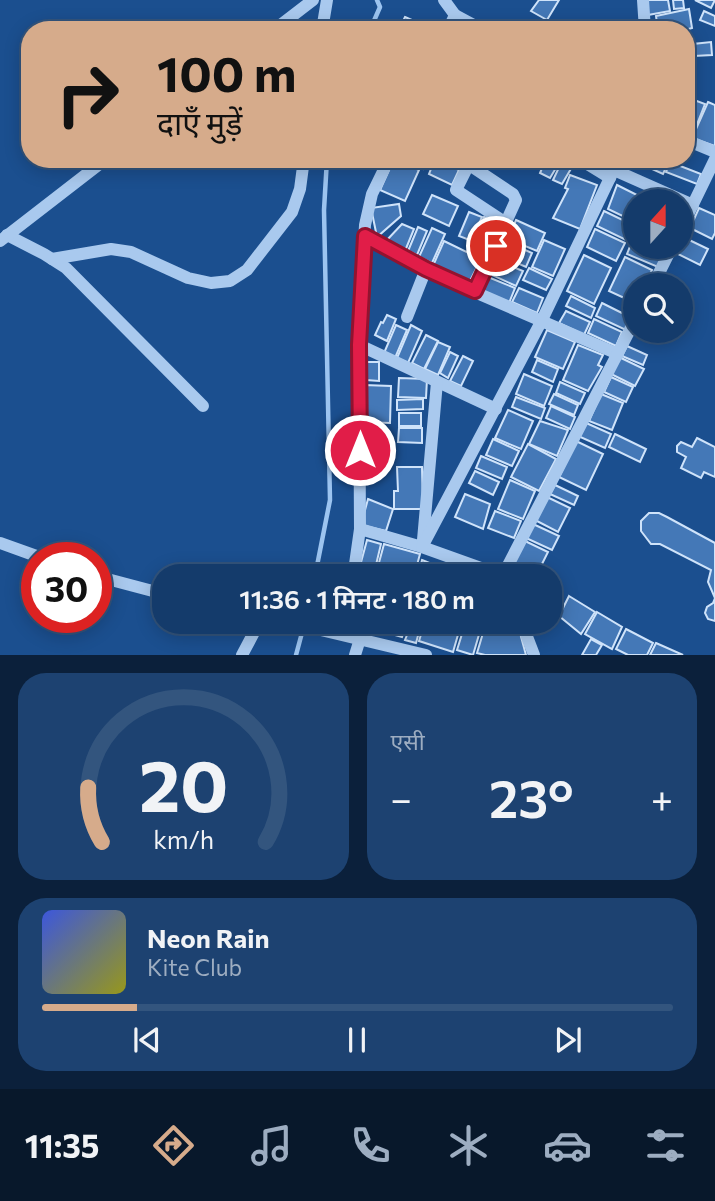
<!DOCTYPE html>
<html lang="hi">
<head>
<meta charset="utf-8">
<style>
  :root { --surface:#143b6b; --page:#1d4271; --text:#f1f3f6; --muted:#9dadc1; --line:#33557e; --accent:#d6ab8b }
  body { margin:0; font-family:Commissioner,"Noto Sans Devanagari",sans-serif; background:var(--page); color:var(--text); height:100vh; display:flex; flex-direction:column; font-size:26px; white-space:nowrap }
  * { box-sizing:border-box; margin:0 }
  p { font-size:23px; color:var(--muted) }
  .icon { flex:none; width:38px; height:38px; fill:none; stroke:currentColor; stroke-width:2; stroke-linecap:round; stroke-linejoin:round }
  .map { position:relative; height:655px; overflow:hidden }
  .sheet { display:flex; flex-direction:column; gap:18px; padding:18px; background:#0b203b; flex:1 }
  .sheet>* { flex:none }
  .hud { position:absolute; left:21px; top:21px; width:674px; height:147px; border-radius:28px; box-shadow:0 4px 18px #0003,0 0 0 2px var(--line); background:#d6ab8b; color:#111; overflow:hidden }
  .needle { width:46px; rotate:21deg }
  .fabs { position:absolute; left:623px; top:189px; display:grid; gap:14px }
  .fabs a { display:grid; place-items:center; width:70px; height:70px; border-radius:50%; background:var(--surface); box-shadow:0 4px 18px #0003,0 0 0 2px var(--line); font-size:35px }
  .speed { position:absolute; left:21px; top:542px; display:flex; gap:14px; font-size:35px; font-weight:700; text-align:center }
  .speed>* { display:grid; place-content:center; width:91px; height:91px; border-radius:50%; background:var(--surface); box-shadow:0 4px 18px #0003,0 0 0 2px var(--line); line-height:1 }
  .speed .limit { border:10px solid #d22; background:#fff; color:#111 }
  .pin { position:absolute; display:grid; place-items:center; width:60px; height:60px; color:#fff; margin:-30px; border:4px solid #fff; border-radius:50%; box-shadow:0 2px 7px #0007 }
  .me { position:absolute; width:77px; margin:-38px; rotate:0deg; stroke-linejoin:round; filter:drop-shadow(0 0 5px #0008) }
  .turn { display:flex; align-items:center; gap:24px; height:147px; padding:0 21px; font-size:32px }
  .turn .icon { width:91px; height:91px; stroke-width:2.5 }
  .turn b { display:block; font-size:49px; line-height:60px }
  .big { font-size:52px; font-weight:600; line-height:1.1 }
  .sheet .tile { flex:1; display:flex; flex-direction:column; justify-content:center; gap:10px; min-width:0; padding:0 24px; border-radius:28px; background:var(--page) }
  .sheet .dial { align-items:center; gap:0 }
  .dial svg { height:182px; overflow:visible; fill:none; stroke:var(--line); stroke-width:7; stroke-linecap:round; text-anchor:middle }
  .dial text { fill:var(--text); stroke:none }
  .song { display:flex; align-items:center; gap:21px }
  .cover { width:84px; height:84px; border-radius:10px; background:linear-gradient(135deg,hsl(230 70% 55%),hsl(60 70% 35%)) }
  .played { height:7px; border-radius:4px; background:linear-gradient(90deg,var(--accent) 15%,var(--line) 15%) }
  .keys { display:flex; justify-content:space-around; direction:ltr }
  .heat { display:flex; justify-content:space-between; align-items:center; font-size:38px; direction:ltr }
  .sheet .tiles { flex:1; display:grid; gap:18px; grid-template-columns:1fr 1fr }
  .tile:last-child { grid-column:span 2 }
  .trip { position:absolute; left:152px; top:564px; width:410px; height:70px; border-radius:28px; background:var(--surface); box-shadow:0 4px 18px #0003,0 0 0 2px var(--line); font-weight:600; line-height:70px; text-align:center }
  .dock { display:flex; height:112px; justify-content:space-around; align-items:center; background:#08182b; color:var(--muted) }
  .dock .icon { width:49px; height:49px }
  .dock .current { color:var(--accent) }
  .dock b { font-size:32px; color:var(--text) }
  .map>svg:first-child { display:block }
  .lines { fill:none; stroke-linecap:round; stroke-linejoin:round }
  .stream { stroke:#9cc4f0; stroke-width:4.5 }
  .building { fill:#4478b7; stroke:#cfe3fa; stroke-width:2 }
  .minor { stroke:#a9c9ee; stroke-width:12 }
  .route-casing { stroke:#92132f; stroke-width:18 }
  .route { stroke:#e11d48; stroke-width:12 }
</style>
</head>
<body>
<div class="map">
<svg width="715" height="655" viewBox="0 0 715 655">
  <rect width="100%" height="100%" fill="#1b4f8f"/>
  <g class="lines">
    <g class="stream">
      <polyline points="370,30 380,7 377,0"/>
      <polyline points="315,576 330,500 324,210 327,159"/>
      <polyline points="296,655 303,629"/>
    </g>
  </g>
  <g class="building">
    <polygon points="539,0 559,0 547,20 531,11"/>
    <polygon points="648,0 668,0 670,11 648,15"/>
    <polygon points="673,0 683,0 684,8 674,9"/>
    <polygon points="695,0 715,0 711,8"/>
    <polygon points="689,9 692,28 685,30 658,30 656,16"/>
    <polygon points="704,11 715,16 715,26 700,20"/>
    <polygon points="405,17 428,27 427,30 397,30 401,25 410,29 411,27 403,21"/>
    <polygon points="711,42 712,55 694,56 693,44"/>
    <polygon points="686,97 705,104 692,137 686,135"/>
    <polygon points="708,102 715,105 715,146 692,138"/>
    <polygon points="394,159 419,170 405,201 380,190"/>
    <polygon points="402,159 427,159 423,169"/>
    <polygon points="435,159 459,170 452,185 429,174"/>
    <polygon points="443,159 465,159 461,168"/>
    <polygon points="546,159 558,159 557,162 559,163 550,178 540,173"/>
    <polygon points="563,159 572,162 572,167 562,184 553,180"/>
    <polygon points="596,159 613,159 609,168 595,162"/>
    <polygon points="630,159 670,159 663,174"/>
    <polygon points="670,162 701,174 697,184 666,172"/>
    <polygon points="570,175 597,185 580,229 553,218 568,189 565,188"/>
    <polygon points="617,185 647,200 635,201 635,222 608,209"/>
    <polygon points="432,195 458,206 449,226 423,214"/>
    <polygon points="399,204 401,216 377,237 371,208"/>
    <polygon points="699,208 715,215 715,233 712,239 690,228"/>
    <polygon points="604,211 633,225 626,240 597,226"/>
    <polygon points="469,212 482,217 472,241 459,236"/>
    <polygon points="484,217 500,224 489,250 473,244"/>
    <polygon points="516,220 545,233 537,251 508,239"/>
    <polygon points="402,224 414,229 405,251 386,241"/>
    <polygon points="418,227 427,231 417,255 408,251"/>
    <polygon points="432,228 445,234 432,263 419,257"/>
    <polygon points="595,229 625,243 616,261 587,247"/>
    <polygon points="635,234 635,247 666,247 658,267 627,254"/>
    <polygon points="683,237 708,249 700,265 678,254"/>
    <polygon points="544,240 565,249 553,276 532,267"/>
    <polygon points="444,241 481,259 468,285 432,268"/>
    <polygon points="507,242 532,253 526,267 501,256"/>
    <polygon points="584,255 611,268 594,304 567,291"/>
    <polygon points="625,257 652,270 645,285 635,285 635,303 609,291"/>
    <polygon points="496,260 523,271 516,286 490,274"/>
    <polygon points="529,268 552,279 546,290 523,280"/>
    <polygon points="488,277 515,288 509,303 482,292"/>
    <polygon points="519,288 543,298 537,313 512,302"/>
    <polygon points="571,296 595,308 591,318 566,306"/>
    <polygon points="602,303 634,319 628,331 596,316"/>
    <polygon points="566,311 590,322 584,335 559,323"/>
    <polygon points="387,315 396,319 387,341 375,335 381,322 383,323"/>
    <polygon points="594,319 622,332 616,346 588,333"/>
    <polygon points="396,325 407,330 395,358 384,353"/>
    <polygon points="411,325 422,331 408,363 397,358"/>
    <polygon points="547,330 575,342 563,369 535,357"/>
    <polygon points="640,331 666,331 661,342"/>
    <polygon points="426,335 438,341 424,369 412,363"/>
    <polygon points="438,342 450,347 438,375 425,369"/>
    <polygon points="578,345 603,355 598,365 602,367 588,391 563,380"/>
    <polygon points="627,346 647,355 643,365 622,356"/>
    <polygon points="450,352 458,356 448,378 440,373"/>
    <polygon points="463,356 473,361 461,386 450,381"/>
    <polygon points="619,357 644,369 635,386 611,374"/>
    <polygon points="537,360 558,369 553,382 532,372"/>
    <polygon points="366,362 379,362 379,381 366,380"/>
    <polygon points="524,374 552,386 544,406 516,394"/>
    <polygon points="611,377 633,387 626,402 604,392"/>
    <polygon points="399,378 427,379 426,398 398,397"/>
    <polygon points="560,382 585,393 580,404 556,393"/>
    <polygon points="364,385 391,386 390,423 363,422"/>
    <polygon points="554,394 578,405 574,415 549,404"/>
    <polygon points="601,394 623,403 612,430 589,421"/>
    <polygon points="516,397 545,408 541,419 512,407"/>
    <polygon points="423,399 423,409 397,410 397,400"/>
    <polygon points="551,406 575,417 570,429 546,418"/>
    <polygon points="508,410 533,421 521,449 495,438"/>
    <rect x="399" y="413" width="22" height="13"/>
    <polygon points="540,421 568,430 557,456 529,444"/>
    <polygon points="584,422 611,434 605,448 578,436"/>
    <polygon points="399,428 422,428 422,443 398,442"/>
    <polygon points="615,434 646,449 640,462 609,447"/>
    <polygon points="697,438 715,447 715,477 704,472 701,478 681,468 686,457 677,452 677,446 681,442 692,447"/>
    <polygon points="493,439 519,451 512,466 486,455"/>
    <polygon points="576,441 603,454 586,490 559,477"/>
    <polygon points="528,444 556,459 539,491 511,477"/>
    <polygon points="481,456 507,467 502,479 476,468"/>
    <polygon points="397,467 422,467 423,509 394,509 394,491 398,491"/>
    <polygon points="475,471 499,482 493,495 469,483"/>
    <polygon points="510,480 535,491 523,519 498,509"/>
    <polygon points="555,485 578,496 574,505 550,494"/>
    <polygon points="465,494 490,504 483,529 455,517"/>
    <polygon points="547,497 570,508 558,532 535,520"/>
    <polygon points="368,499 393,509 386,531 361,525"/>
    <polygon points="495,511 521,521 514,538 488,528"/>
    <polygon points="649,513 659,513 667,517 715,543 715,621 708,619 705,613 707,607 713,603 715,598 708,582 711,570 660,544 651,544 641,531 641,521"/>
    <polygon points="533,524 559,536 552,550 526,538"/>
    <polygon points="367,540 381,544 375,569 360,566"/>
    <polygon points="525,541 548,552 536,576 526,576 511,568"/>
    <polygon points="384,544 420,554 414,576 399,576 377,570"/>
    <polygon points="422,560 457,574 456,576 418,576"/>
    <polygon points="569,596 595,612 581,634 559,616"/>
    <polygon points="597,612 622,627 612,649 585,634"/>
    <polygon points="333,621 377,621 374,634 333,624"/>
    <polygon points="384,621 422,621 416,643 405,640 407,635 403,634 402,637 381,631"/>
    <polygon points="425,621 462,621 453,652 419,641"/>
    <polygon points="466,621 483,621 473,655 457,650"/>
    <polygon points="486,623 520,633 526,655 485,655 477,653"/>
    <polygon points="626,629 653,643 647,655 628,655 616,649"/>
    <polygon points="591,639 602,645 596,655 582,655"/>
    <polygon points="656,643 683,655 650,655"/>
  </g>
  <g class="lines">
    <g class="minor">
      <polyline points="444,0 455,15 483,30"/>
      <polyline points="643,0 645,30"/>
      <polyline points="274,30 313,0"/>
      <polyline points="322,30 327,0"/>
      <polyline points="448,30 455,15"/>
      <polyline points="686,140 715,152"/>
      <polyline points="579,159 610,178"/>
      <polyline points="471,160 456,190 506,223"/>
      <polyline points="468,164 513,194 516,200 475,291"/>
      <polyline points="614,170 693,205"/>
      <polyline points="681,229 715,159"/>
      <polyline points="7,235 44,254 66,268 203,406"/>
      <polyline points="365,236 463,287 618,354"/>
      <polyline points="0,241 106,159"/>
      <polyline points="52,259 111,249 131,252 188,278 211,283 230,281 247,270 292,212 300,189 304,159"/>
      <polyline points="653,285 672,247"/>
      <polyline points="407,317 426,269"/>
      <polyline points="359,345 496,409"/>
      <polyline points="360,529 422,547 503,576"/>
      <polyline points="423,540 437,382"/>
      <polyline points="0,543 42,558"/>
      <polyline points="422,547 542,320 619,159"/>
      <polyline points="503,575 635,320"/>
      <polyline points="96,576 164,594"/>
      <polyline points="357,576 354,571 360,529 359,345 365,225 372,194 389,159"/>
      <polyline points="283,621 426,655"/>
      <polyline points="521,621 534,655"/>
      <polyline points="242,655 260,621"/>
      <polyline points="355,655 360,639"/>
    </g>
  </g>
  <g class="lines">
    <defs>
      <polyline id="route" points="360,450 359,345 365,236 426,269 475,291 496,246"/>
    </defs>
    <use href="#route" class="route-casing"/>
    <use href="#route" class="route"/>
  </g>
</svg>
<div class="fabs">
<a><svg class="needle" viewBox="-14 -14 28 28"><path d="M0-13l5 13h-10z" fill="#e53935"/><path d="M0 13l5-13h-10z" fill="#9dadc1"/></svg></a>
<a><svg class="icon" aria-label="search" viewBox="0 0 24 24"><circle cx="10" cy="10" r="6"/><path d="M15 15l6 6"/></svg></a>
</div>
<div class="speed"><div class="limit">30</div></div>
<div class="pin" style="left:496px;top:246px;background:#d93025"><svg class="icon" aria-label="arrive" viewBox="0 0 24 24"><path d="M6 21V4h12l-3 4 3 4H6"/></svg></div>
<svg class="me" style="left:360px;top:450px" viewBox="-20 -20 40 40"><circle r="17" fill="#e11d48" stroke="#fff" stroke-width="3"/><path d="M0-11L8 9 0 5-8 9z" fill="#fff"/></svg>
<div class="trip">11:36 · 1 मिनट · 180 m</div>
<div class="hud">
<div class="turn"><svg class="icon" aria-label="right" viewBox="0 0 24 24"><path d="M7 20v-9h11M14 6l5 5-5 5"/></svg><div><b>100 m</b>दाएँ मुड़ें</div></div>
</div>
</div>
<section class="sheet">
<div class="tiles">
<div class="tile dial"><svg viewBox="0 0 100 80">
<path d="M14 69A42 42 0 1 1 86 69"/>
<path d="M14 69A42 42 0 0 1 8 45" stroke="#d6ab8b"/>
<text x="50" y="56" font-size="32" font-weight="700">20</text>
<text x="50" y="72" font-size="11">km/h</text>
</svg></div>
<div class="tile"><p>एसी</p>
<div class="heat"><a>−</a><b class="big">23°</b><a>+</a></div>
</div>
<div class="tile">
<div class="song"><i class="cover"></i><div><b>Neon Rain</b><p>Kite Club</p></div></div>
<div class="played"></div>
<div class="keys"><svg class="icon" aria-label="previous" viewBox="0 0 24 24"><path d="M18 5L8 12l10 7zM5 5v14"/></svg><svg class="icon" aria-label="pause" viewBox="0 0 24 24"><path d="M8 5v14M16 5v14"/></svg><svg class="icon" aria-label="next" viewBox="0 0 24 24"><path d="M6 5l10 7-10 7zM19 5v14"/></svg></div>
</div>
</div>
</section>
<nav class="dock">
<b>11:35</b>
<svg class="icon current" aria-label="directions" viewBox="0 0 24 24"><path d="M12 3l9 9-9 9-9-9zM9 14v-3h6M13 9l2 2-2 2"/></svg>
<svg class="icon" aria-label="music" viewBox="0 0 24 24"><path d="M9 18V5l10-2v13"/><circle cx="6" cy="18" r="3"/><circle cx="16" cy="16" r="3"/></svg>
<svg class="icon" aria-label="phone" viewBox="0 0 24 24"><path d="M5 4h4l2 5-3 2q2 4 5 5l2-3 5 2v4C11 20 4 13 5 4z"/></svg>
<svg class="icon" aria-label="climate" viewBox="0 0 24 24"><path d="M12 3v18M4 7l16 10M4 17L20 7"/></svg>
<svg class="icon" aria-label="car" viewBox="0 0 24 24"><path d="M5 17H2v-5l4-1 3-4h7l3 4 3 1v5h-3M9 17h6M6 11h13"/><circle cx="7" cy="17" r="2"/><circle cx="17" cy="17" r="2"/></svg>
<svg class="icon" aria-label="filters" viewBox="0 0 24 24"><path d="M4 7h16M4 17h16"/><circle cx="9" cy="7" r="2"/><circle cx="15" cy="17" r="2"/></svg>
</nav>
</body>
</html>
